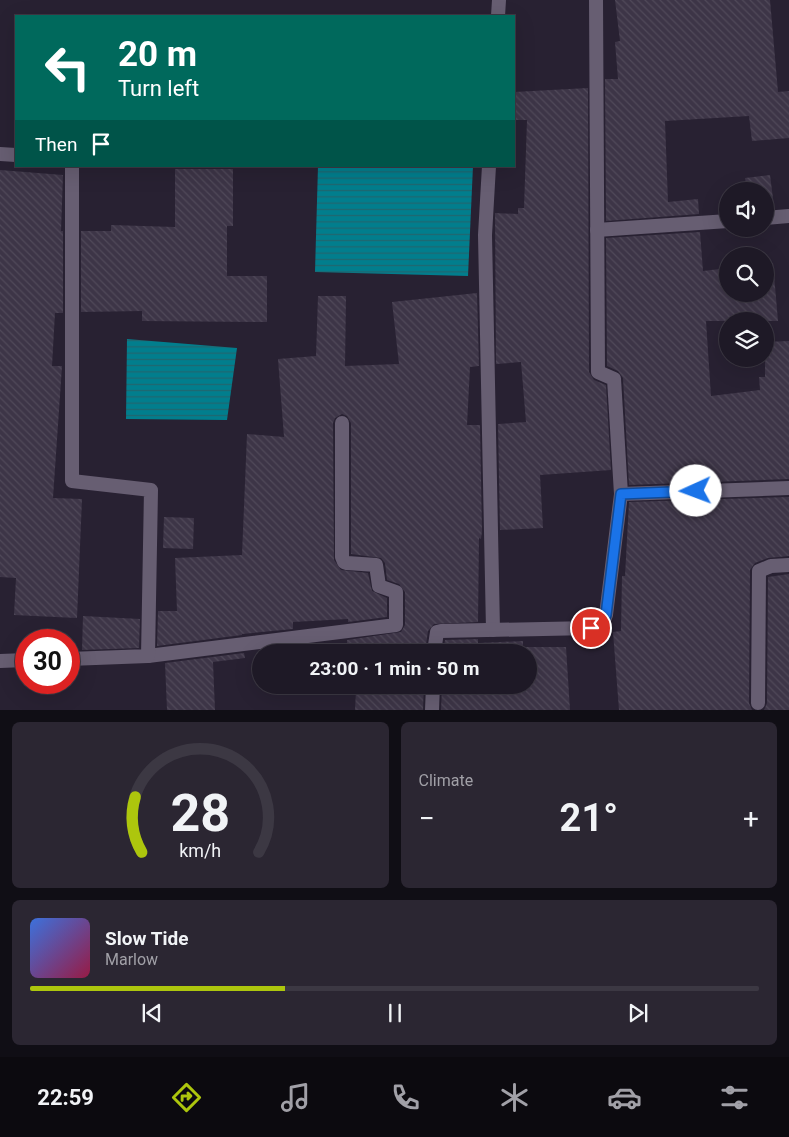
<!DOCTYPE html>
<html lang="en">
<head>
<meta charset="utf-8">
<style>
  :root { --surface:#1e1926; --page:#2b2632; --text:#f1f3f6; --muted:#a1a0a7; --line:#3c3843; --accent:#adc60d }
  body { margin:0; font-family:Roboto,sans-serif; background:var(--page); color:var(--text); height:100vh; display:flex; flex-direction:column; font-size:19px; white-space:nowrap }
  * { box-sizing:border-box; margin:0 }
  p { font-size:16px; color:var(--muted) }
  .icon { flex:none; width:28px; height:28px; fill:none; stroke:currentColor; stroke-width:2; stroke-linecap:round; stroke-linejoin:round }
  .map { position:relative; height:710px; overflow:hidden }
  .side { display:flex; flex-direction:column; gap:12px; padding:12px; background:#100e15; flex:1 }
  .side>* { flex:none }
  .banner { position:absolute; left:15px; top:15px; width:500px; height:152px; border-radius:0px; box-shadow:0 5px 20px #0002,0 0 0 1px var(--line); background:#00695c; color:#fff; overflow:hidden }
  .fabs { position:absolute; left:719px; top:182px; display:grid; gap:10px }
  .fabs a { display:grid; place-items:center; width:55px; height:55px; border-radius:50%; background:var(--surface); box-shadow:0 5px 20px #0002,0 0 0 1px var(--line); font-size:25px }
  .speed { position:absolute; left:15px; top:629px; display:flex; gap:10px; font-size:25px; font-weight:700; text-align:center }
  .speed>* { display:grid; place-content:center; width:65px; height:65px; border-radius:50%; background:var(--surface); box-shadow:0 5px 20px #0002,0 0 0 1px var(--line); line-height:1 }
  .speed .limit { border:8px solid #d22; background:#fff; color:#111 }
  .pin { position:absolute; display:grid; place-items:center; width:42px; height:42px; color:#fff; margin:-21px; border:2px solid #fff; border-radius:50%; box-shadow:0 1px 5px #0007 }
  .me { position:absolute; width:55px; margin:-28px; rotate:268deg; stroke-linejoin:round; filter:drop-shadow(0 0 4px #0008) }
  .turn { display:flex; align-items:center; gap:18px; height:105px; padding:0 20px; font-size:22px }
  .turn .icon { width:65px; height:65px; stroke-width:2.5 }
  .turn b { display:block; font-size:35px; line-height:42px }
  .then { display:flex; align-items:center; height:48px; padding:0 20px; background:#0003; gap:10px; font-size:19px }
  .big { font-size:38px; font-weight:700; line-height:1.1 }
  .side .widget { flex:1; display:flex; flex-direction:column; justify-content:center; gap:8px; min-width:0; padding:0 18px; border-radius:8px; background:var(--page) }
  .side .dial { align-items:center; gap:0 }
  .dial svg { height:130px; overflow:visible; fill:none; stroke:var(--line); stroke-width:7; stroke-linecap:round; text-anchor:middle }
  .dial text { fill:var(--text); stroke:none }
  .song { display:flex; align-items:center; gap:15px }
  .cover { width:60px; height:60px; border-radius:8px; background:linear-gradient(135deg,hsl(220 70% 55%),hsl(340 70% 35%)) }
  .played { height:5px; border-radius:2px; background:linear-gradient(90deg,var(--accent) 35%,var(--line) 35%) }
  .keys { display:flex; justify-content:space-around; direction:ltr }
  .heat { display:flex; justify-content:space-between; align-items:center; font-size:28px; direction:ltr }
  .side .tiles { flex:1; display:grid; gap:12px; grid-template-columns:1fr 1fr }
  .widget:last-child { grid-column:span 2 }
  .trip { position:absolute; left:252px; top:644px; width:285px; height:50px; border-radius:25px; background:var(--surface); box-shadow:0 5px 20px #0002,0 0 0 1px var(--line); font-weight:700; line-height:50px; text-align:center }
  .tabs { display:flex; height:80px; justify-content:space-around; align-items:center; background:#0c0a0f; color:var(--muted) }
  .tabs .icon { width:35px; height:35px }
  .tabs .active { color:var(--accent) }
  .tabs b { font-size:22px; color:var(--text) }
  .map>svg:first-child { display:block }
  .water { fill:url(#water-rules) }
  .building { fill:url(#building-back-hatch) }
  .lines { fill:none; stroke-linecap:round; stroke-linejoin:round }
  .minor { stroke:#675e72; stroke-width:14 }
  .route-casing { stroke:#114b97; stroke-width:12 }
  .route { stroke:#1a73e8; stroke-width:9 }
</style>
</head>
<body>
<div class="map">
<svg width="789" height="710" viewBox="0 0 789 710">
  <defs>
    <pattern id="water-rules" width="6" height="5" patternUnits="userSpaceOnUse" patternTransform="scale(1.25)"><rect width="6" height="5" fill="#017e8d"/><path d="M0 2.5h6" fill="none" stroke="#21666f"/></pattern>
    <pattern id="building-back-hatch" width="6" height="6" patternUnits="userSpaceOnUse" patternTransform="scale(1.25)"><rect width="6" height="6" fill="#3d3547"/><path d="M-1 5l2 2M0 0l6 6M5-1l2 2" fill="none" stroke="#504959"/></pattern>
  </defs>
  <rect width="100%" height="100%" fill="#282132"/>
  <g class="water">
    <polygon points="318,166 473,166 468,276 315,272"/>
    <polygon points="127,339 237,348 227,420 126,419"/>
  </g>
  <g class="building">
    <polygon points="615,0 770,0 778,92 789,91 789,138 752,141 749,116 665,121 668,202 698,199 699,214 606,221 605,79 618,79 615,42 620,41"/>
    <polygon points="588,88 589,372 594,380 606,385 611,470 540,475 543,528 500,530 498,424 526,422 521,362 496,364 495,213 518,214 518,208 524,208 527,120 514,120 514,92"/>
    <polygon points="175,169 233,169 233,226 227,226 227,276 267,276 267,322 142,321 142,311 81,312 81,231 111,231 111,225 175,227"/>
    <polygon points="0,170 63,175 61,231 63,231 63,313 55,313 52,366 62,366 53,498 82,499 77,618 14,615 16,578 0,577"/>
    <polygon points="770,175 774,206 765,207 765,191 747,191 745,178"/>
    <polygon points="700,232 703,271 728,268 728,294 765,294 765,264 773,263 778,321 706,321 711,396 760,390 759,377 765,377 765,342 789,341 789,479 629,485 623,378 618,371 607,366 606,238"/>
    <polygon points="477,293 479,366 470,367 467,425 480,425 482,531 481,539 479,538 478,622 434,624 428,631 425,652 347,652 347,640 401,632 405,625 405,592 399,584 387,580 385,563 381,558 351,554 351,423 347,416 342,414 335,418 333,423 334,560 341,570 368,573 372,591 387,598 387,617 348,622 348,619 293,622 293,629 242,634 242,635 157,646 158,611 177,611 175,558 242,555 247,434 284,437 278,359 316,356 318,296 346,296 345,366 399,364 392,302"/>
    <polygon points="789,497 789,556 768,558 755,563 750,570 749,703 752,710 619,710 613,632 621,631 622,576 625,576 629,502"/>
    <polygon points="164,517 194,518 193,549 163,548"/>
    <polygon points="789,574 789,710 764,710 767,703 768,577"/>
    <polygon points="83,616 140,619 139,648 82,650"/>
    <polygon points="478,639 478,643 523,641 523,647 566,647 570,710 441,710 442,685 529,685 529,652 443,652 445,640"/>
    <polygon points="244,653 245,658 213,662 215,710 167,710 165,663"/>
    <polygon points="345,685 424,685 423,710 355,710 356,690 345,689"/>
  </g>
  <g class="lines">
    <g class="minor">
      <polyline points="498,16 499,0"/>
      <polyline points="0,154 16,155"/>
      <polyline points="489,166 485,235 493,630"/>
      <polyline points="765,218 789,216"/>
      <polyline points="597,230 728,221"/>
      <polyline points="621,494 789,488"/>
      <polyline points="434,652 437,632 441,631 591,628 602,625 606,615 621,494 614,379 598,372 596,0"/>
      <polyline points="148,656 396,625 396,592 379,586 376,565 347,563 344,562 342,557 342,423"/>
      <polyline points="69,659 148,656 151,490 72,481 72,166"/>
      <polyline points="0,661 26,660"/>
      <polyline points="758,703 759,571 771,566 789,565"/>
      <polyline points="432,710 433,685"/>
    </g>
  </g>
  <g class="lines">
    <defs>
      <polyline id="route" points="591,628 602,625 606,615 621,494 696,491"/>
    </defs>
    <use href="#route" class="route-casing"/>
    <use href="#route" class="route"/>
  </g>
</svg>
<div class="fabs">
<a><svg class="icon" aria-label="sound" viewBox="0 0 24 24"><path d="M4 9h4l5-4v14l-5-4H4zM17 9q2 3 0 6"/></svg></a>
<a><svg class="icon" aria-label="search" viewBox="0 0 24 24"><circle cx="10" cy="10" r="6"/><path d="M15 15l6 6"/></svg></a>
<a><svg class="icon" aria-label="layers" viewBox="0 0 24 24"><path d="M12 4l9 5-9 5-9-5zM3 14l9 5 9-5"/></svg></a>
</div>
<div class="speed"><div class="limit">30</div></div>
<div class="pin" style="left:591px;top:628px;background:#d93025"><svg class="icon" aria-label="arrive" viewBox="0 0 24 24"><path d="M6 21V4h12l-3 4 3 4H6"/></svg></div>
<svg class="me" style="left:696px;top:491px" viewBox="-20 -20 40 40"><circle r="19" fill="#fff"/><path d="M0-13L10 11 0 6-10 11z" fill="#1a73e8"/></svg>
<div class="trip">23:00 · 1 min · 50 m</div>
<div class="banner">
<div class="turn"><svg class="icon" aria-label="left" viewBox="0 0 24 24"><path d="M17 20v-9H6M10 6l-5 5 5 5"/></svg><div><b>20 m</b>Turn left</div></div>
<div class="then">Then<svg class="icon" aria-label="arrive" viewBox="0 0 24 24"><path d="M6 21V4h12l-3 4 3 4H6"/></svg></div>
</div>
</div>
<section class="side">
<div class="tiles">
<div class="widget dial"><svg viewBox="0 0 100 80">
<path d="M14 69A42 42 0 1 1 86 69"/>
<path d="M14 69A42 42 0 0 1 10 35" stroke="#adc60d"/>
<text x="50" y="56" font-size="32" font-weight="700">28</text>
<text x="50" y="72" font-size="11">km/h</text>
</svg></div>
<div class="widget"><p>Climate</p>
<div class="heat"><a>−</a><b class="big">21°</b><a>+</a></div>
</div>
<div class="widget">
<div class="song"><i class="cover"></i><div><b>Slow Tide</b><p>Marlow</p></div></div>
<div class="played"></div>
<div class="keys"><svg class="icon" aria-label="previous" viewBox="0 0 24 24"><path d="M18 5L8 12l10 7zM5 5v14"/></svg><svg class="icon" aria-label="pause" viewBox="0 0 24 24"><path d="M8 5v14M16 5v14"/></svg><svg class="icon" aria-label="next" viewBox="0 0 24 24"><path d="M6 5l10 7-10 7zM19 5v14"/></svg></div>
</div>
</div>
</section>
<nav class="tabs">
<b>22:59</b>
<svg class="icon active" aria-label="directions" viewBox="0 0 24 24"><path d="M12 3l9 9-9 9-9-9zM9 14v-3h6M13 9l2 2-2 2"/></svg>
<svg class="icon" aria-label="music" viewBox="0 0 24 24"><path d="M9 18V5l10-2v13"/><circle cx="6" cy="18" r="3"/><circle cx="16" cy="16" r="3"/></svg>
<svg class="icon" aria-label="phone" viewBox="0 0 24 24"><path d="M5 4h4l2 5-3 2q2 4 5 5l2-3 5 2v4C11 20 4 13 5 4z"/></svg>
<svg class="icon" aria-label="climate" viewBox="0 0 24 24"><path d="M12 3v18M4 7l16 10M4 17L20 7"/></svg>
<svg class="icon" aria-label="car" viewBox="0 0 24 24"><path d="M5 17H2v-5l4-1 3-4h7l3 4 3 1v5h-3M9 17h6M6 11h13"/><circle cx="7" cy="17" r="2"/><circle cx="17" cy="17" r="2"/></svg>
<svg class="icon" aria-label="filters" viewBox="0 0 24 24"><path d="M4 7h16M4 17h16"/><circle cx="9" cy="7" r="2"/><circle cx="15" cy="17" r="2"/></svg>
</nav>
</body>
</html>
